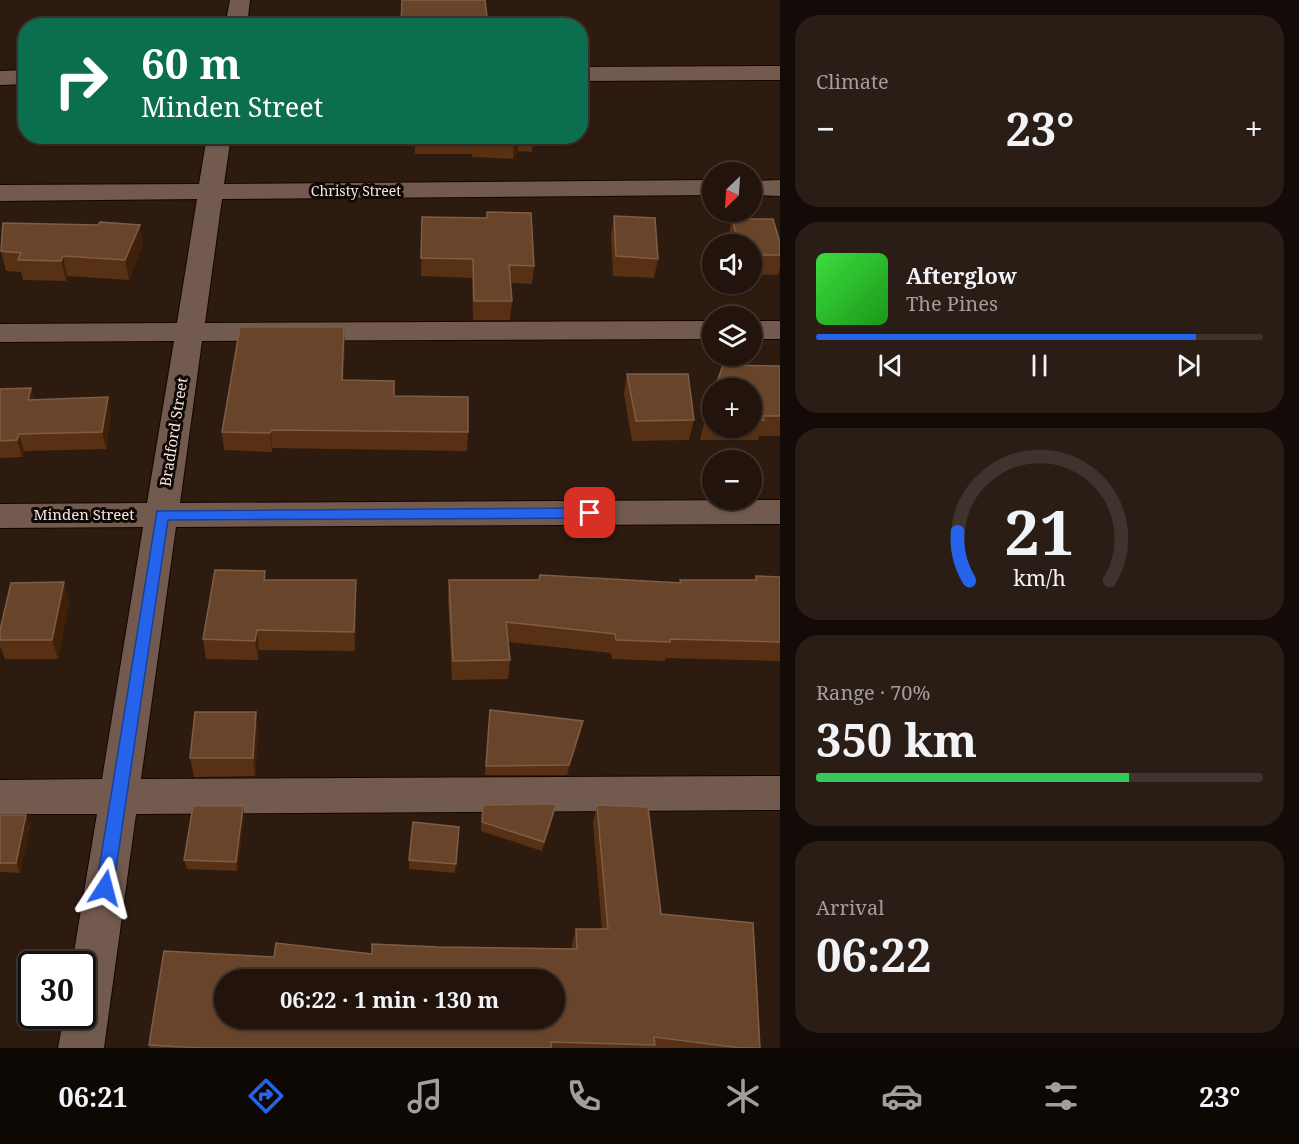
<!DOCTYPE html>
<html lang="en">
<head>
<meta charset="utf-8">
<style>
  :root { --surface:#22140c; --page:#2a1d15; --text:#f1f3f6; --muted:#a29e9d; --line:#3f332d; --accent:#2563eb }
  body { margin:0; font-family:"Noto Serif",serif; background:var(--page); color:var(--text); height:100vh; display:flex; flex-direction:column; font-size:22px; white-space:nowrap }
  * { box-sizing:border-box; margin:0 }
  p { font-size:20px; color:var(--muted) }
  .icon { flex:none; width:33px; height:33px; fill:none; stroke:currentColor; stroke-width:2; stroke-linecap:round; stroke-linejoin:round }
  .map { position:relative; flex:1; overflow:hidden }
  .panel { display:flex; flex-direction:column; gap:15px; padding:15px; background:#130b07; width:519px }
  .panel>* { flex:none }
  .top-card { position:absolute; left:18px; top:18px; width:570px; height:126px; border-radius:24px; box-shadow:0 2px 4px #0004,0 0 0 2px var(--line); background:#0b6e4f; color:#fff; overflow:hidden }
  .needle { width:39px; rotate:205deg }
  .tools { position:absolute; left:702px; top:162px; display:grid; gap:12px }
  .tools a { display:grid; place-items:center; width:60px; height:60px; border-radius:50%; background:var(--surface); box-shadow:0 2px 4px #0004,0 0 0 2px var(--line); font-size:30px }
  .speed { position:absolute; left:18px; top:951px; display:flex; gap:12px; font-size:30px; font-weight:700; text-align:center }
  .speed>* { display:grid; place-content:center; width:78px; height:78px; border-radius:50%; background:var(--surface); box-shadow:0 2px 4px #0004,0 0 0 2px var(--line); line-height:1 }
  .speed .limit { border:3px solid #111; border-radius:9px; background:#fff; color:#111 }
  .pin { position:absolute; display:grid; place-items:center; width:51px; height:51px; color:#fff; margin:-26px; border-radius:12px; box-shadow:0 3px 9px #0006 }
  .me { position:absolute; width:66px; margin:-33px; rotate:9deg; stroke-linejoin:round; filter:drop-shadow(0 0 4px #0008) }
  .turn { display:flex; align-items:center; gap:21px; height:126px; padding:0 24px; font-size:27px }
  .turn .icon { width:78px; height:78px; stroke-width:2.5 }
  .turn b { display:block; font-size:42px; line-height:51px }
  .big { font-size:45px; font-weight:700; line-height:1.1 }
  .panel .card { flex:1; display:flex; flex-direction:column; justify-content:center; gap:9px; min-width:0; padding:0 21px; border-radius:24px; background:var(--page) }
  .panel .dial { align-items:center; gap:0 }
  .dial svg { height:156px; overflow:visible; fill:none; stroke:var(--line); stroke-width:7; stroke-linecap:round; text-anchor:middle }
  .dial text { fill:var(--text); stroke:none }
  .song { display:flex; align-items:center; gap:18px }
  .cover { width:72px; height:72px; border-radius:9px; background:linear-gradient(135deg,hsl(120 70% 55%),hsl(120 70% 35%)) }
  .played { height:6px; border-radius:3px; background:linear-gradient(90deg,var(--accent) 85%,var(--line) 85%) }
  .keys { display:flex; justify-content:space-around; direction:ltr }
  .heat { display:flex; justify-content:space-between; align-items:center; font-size:33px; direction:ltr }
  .charge { height:9px; border-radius:4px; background:linear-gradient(90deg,#34c759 70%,var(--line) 0) }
  .trip { position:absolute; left:214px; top:969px; width:351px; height:60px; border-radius:30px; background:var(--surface); box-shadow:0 2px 4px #0004,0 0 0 2px var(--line); font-weight:700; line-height:60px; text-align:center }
  .tab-bar { display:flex; height:96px; justify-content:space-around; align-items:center; background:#0e0805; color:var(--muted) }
  .tab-bar .icon { width:42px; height:42px }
  .tab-bar .selected { color:var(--accent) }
  .tab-bar b { font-size:27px; color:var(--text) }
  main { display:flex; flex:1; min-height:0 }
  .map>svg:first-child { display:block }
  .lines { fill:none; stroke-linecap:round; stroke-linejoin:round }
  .minor-casing { stroke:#150500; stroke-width:2 }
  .minor { fill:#725b4e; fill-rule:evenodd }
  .wall { fill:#583114 }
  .shaded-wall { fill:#402009 }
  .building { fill:#68442a; stroke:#7e5d46; stroke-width:1.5; fill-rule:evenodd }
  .route { fill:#2563eb; stroke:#184099; stroke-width:1.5 }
  .labels { text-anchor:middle; stroke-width:6; stroke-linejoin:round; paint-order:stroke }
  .far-street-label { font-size:14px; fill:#f2e5dd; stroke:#100804 }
  .street-label { font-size:15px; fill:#f2e5dd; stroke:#100804 }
</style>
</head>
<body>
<main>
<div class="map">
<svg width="780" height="1048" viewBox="0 0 780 1048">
  <rect width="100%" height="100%" fill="#2e1b10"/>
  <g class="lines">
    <defs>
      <g id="minor">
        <polygon points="230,0 250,0 247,26 225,26"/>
        <polygon points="780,66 780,80 580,81 580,67"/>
        <polygon points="26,70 26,84 0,85 0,71"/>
        <polygon points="207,136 231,136 224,184 712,180 712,195 222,199 205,323 712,321 712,339 202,341 180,503 780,500 780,524 176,527 141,779 780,776 780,810 136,814 104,1048 58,1048 64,1016 82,1016 82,964 72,964 97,814 0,814 0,780 102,779 143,527 0,528 0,504 147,503 174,341 0,342 0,324 177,323 197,199 0,201 0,185 199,184"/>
        <polygon points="780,180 780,196 752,195 752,181"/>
        <rect x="752" y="321" width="28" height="18"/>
      </g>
    </defs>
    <use href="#minor" class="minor-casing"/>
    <use href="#minor" class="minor"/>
  </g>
  <g class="wall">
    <polygon points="415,136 533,136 532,152 518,151 513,159 472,157 472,154 415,154"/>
    <polygon points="487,212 534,266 532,284 511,283 512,301 510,320 473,320 472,278 421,276 422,217 487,218"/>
    <polygon points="614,216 658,259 654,278 613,276 611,236"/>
    <polygon points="732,219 780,243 780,268 778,275 752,274 752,244 729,244 728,238"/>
    <polygon points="143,244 129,280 67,276 66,281 23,280 21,272 6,271 1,251"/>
    <polygon points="345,345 343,380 394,396 468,432 467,451 272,448 272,452 224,450 222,432"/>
    <polygon points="780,366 780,436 759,436 758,440 700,440 705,420 712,397 712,428 752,428 752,388"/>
    <polygon points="627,374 694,420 689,440 632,441 624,394"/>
    <polygon points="31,388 34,399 111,414 106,449 24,451 22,457 0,458 0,389"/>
    <polygon points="265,571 266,580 356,600 355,651 259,650 258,660 206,659 203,639"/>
    <polygon points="756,576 780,577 780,661 666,658 665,661 612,659 611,653 508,642 510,660 508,679 452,680 448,600 449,580 679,583 680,580 754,580"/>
    <polygon points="69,601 58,659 5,659 0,646 0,630"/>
    <polygon points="490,710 581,731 567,775 485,775"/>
    <polygon points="256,712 258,731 255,776 194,777 190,758"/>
    <polygon points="483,805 554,814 542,851 481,831"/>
    <polygon points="597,805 661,914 760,1048 150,1048 149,1045 274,957 372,954 438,947 572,949 572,945 576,929 602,929 593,823"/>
    <polygon points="243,806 244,816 237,871 187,869 184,860"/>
    <polygon points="0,815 26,815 30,825 20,873 0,872"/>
    <polygon points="459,827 455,873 409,869 409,860"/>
  </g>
  <g class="shaded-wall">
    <polygon points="519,136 518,151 513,159 514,143"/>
    <polygon points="140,225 143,244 129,280 125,260"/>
    <polygon points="63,256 67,276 66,281 61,261"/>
    <polygon points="344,327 345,345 343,398 342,380"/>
    <polygon points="31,388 35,405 28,400"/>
    <polygon points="108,397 111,414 106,449 102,432"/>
    <polygon points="271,430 272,448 272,452 270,433"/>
    <polygon points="19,434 24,451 22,457 17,440"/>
    <polygon points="356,580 356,600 355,651 354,632"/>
    <polygon points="64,582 69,601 58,659 52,640"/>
    <polygon points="257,630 259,650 258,660 255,641"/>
    <polygon points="256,712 258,731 255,776 253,758"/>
    <polygon points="583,721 581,731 567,775 569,765"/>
    <polygon points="556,804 554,814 542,851 544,842"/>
    <polygon points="243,806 244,816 237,871 236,862"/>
    <polygon points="26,815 30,825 20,873 16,863"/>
  </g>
  <g class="building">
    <polygon points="402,0 485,0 488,26 401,26"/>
    <polygon points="415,136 519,136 514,143 473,141 473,139 415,138"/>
    <polygon points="487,212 531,213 534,266 509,265 512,301 474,301 473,259 421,258 422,217 487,218"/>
    <polygon points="614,216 655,218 658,259 616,256"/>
    <polygon points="732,219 773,219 780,243 780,255 752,255 752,244 739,244"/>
    <polygon points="100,222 140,225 125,260 63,256 61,261 18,260 21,253 1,251 3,223 98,225"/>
    <polygon points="240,327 344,327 342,380 394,381 394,396 468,397 468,432 271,430 270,433 222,432"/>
    <polygon points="723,365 780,366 780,416 762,416 764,420 752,420 752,388 715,388"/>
    <polygon points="627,374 688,374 694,420 636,421"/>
    <polygon points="31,388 28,400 108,397 102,432 19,434 17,440 0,441 0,389"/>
    <polygon points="712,397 712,420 705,420"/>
    <polygon points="215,570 265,571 264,580 356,580 354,632 257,630 255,641 203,639"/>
    <polygon points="540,575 681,583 680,580 757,580 756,576 780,577 780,642 670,639 670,642 616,640 615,634 506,622 510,660 453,661 449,580 539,580"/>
    <polygon points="64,582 52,640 0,640 0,630 11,583"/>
    <polygon points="490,710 583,721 569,765 486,766"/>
    <polygon points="195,712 256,712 253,758 190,758"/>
    <polygon points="556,804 544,842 482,822 483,805"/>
    <path d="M597 805 648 807 661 914 753 923 760 1048H741L654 1037 655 1045 551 1042V1048H201L149 1045 164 951 274 957 276 943 372 954V944L438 947 577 949 576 929H608ZM225 980H555V1018H225Z"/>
    <polygon points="193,806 243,806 236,862 184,860"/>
    <polygon points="0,815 26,815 16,863 0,863"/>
    <polygon points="413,822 459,827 456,864 409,860"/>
  </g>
  <polygon class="route" points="590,508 596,513 590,518 168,520 113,888 111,894 105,896 99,894 96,888 157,511"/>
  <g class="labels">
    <g class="far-street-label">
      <text x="356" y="196">Christy Street</text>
    </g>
    <g class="street-label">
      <text transform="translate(174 432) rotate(-81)" y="5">Bradford Street</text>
      <text x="84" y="520">Minden Street</text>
    </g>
  </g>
</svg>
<div class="tools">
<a><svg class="needle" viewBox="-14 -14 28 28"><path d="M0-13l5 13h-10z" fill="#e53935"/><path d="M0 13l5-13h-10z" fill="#a29e9d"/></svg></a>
<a><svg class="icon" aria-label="sound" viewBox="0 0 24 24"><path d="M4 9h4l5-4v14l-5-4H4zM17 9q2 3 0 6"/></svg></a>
<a><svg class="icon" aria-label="layers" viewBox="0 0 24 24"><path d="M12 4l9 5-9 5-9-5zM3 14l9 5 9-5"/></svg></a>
<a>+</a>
<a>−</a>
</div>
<div class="speed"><div class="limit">30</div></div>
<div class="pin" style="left:590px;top:513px;background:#d93025"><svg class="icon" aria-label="arrive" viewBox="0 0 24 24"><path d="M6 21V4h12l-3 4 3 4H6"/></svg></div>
<svg class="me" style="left:105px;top:888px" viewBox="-20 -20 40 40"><path d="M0-17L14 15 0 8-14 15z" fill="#2563eb" stroke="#fff" stroke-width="4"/></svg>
<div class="trip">06:22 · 1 min · 130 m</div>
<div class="top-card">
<div class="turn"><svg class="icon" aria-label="right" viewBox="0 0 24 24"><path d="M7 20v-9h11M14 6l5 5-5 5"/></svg><div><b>60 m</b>Minden Street</div></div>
</div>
</div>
<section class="panel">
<div class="card"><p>Climate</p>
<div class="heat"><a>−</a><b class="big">23°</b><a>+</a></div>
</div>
<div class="card">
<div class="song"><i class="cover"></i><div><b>Afterglow</b><p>The Pines</p></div></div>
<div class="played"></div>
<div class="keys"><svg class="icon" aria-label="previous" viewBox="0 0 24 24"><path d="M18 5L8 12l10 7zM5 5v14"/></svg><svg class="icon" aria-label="pause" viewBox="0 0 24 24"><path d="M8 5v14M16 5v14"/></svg><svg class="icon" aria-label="next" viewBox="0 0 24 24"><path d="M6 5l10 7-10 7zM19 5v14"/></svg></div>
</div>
<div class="card dial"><svg viewBox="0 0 100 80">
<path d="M14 69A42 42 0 1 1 86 69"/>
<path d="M14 69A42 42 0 0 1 8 44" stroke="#2563eb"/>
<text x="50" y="56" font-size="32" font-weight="700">21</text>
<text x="50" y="72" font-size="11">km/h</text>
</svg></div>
<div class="card"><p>Range · 70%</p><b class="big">350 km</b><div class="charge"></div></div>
<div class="card"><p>Arrival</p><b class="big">06:22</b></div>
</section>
</main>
<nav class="tab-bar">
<b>06:21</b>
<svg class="icon selected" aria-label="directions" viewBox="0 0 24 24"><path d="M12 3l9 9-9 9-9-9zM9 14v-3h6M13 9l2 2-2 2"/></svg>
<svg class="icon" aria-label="music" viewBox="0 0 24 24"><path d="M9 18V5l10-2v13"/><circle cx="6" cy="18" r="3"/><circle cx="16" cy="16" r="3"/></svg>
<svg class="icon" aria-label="phone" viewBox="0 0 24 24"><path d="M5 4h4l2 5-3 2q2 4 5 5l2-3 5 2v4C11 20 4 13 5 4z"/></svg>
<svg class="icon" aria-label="climate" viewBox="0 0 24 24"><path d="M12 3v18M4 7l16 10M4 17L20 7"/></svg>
<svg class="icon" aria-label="car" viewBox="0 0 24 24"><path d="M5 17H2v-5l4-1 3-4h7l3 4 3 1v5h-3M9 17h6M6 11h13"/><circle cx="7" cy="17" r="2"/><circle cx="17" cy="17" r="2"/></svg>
<svg class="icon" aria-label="filters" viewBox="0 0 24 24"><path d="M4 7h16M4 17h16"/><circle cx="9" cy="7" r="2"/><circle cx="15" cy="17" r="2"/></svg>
<b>23°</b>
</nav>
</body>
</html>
